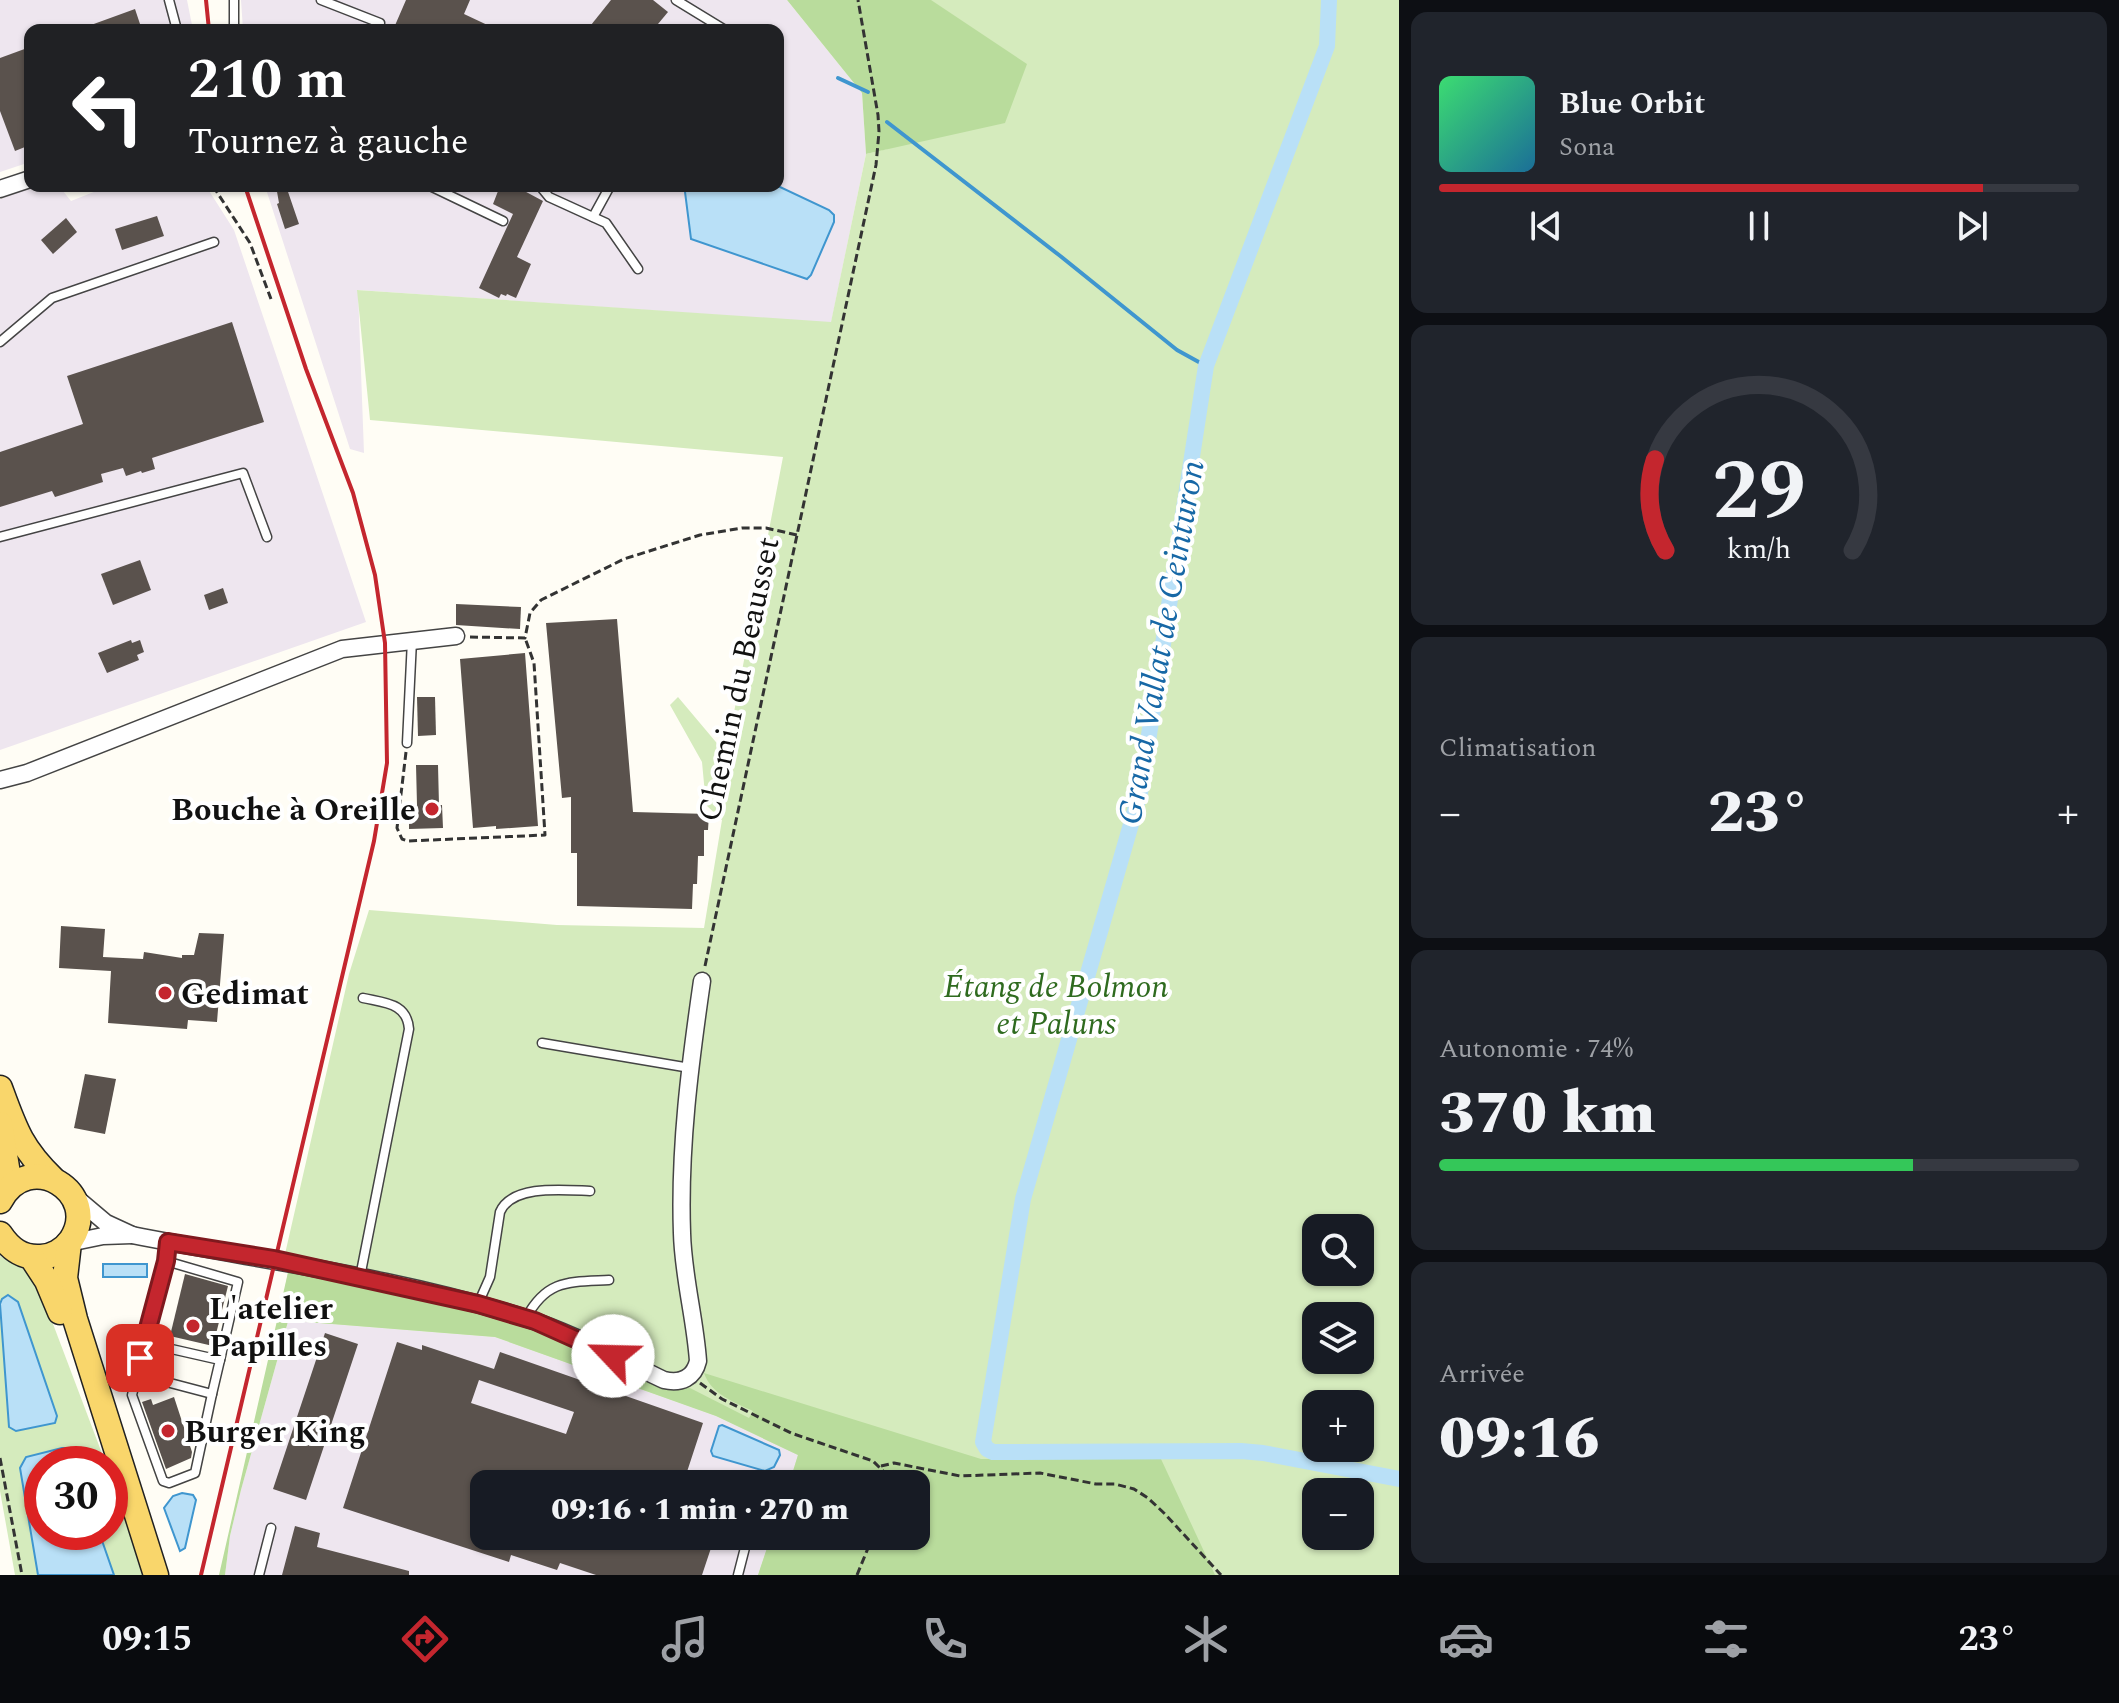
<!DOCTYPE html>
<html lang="fr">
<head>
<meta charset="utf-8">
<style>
  :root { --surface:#171b24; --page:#20242c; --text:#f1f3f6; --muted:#9ea1a6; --line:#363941; --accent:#c4262e }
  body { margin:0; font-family:Spectral,serif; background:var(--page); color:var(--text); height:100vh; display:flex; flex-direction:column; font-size:30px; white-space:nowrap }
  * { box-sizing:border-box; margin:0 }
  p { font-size:26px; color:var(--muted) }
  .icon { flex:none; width:44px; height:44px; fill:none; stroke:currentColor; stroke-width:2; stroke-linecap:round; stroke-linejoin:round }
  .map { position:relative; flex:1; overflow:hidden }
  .details { display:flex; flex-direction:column; gap:12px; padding:12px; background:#0d0f14; width:720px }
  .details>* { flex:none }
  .hud { position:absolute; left:24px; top:24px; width:760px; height:168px; border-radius:16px; box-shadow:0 2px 6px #0004; background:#202124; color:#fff; overflow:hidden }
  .tools { position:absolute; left:1302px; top:1214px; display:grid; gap:16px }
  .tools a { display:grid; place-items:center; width:72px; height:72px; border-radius:16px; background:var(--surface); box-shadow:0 2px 6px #0004; font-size:40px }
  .speed { position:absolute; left:24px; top:1446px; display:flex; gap:16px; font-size:40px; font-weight:700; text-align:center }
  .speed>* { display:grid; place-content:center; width:104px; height:104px; border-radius:50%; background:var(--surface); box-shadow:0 2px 6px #0004; line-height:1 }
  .speed .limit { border:12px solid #d22; background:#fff; color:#111 }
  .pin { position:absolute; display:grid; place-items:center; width:68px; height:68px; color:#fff; margin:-34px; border-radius:16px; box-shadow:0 4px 12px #0006 }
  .me { position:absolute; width:88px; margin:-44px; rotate:294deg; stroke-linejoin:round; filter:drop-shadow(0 0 6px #0008) }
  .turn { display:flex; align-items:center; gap:28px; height:168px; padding:0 32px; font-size:36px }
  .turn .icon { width:104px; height:104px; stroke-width:2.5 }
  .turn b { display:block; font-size:56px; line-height:68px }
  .big { font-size:60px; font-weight:800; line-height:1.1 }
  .details .card { flex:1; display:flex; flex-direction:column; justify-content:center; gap:12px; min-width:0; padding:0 28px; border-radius:16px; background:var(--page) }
  .details .dial { align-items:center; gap:0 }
  .dial svg { height:208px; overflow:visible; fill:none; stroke:var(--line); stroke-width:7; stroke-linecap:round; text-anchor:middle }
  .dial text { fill:var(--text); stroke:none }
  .song { display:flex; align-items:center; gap:24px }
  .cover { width:96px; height:96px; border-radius:12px; background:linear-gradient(135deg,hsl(140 70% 55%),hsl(200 70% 35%)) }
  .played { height:8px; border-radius:4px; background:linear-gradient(90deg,var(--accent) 85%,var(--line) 85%) }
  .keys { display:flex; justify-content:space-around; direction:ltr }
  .heat { display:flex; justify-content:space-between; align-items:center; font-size:44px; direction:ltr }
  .charge { height:12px; border-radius:6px; background:linear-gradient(90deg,#34c759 74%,var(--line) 0) }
  .trip { position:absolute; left:470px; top:1470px; width:460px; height:80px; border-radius:16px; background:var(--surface); box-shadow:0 2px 6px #0004; font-weight:800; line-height:80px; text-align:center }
  .tab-bar { display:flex; height:128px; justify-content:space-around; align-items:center; background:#090b0e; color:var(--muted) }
  .tab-bar .icon { width:56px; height:56px }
  .tab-bar .current { color:var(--accent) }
  .tab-bar b { font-size:36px; color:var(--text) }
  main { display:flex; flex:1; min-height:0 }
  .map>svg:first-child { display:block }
  .industrial { fill:#eee6ef }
  .green { fill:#d5ebbd; fill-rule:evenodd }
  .forest { fill:#b9dc9c }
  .water { fill:#b9e0f7; stroke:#3f96cf; stroke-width:2 }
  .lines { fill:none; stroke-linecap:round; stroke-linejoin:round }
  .stream { stroke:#3f96cf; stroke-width:4 }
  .canal { stroke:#b9e0f7; stroke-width:16 }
  .building { fill:#5a524d; fill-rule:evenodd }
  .lane-casing { stroke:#444; stroke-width:11 }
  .street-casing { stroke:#444; stroke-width:19 }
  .primary-casing { stroke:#222; stroke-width:27 }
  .path { stroke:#333; stroke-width:3; stroke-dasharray:8 4; stroke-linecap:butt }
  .lane { stroke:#fff; stroke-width:8 }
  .street { stroke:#fff; stroke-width:16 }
  .primary { stroke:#f9d66b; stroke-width:24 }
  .rail { stroke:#c4262e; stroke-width:4 }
  .route-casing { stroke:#7f191e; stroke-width:20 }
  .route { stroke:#c4262e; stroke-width:14 }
  .poi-dot { fill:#c4262e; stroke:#fff; stroke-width:3 }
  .labels { text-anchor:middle; stroke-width:8; stroke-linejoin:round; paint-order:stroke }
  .street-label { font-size:32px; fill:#111; stroke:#fff }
  .poi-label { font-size:32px; font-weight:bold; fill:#111; stroke:#fff; text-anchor:start }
  .park-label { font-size:32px; font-style:italic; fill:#2f6b1f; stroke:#fff }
  .water-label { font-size:34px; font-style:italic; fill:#1768a6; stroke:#fff }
</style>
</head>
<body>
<main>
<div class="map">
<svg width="1399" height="1575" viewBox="0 0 1399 1575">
  <rect width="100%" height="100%" fill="#fffdf5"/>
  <g class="industrial">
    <polygon points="0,0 187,0 193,30 30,30 30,162 0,172"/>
    <polygon points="241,0 787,0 862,93 866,154 831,323 358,290 364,453 350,449 265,186 778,186 778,30 243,30"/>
    <polygon points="36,186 59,186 71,201 109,186 206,186 234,230 366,622 0,750 0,199"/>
    <polygon points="289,1318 307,1322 495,1337 716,1416 799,1455 789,1484 484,1484 484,1536 771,1536 758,1575 225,1575 230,1536 241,1490"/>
  </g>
  <g class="green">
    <path d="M862 0H1399V1575H758L771 1536H916V1484H789L798 1455 716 1416 495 1337 307 1322 298 1319 279 1318 289 1268 285 1254 349 974 369 910 557 925 704 928 722 820 706 805 702 762 670 705 678 697 726 754 783 457 370 420 357 290 831 322 866 154 887 149ZM1316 1228H1360V1272H1316ZM1316 1316H1360V1360H1316ZM1316 1404H1360V1448H1316ZM1316 1492H1360V1536H1316Z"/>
    <polygon points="0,1256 27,1271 36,1279 106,1464 42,1464 42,1532 110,1532 110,1474 145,1575 15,1575 0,1491"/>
  </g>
  <g class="forest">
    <polygon points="787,0 931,0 1027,64 1005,123 866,154 862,93"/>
    <path d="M289 1268 505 1316 608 1362 659 1381 690 1388 749 1418 753 1411C734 1402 711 1394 704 1373L981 1459H1161L1215 1575H758L771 1536H916V1484H789L798 1455 716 1416 495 1337 307 1322 289 1318 241 1490 230 1536 225 1575H219Z"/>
  </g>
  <g class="water">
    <polygon points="693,186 778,186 829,210 834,215 834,222 811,275 807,279 691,239 685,192 688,187"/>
    <rect x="103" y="1264" width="44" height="13"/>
    <polygon points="8,1295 18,1302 57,1416 55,1423 16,1431 9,1427 0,1304 2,1299"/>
    <polygon points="722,1425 779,1450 780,1455 774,1467 765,1471 713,1456 711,1451 719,1426"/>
    <polygon points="62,1448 68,1448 76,1464 42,1464 42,1532 99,1532 114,1575 38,1575 20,1468 26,1457"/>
    <polygon points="182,1493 193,1495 196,1500 185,1548 180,1551 164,1508 173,1496"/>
  </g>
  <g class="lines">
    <g class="stream">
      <polyline points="838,78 868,92"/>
      <polyline points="887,122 1059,255 1177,350 1206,366"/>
    </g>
    <polyline class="canal" points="1329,0 1327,46 1206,366 1140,793 1023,1199 983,1442 987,1449 993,1452 1241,1451 1263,1453 1399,1479"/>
  </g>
  <g class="building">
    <polygon points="406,0 470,0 464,14 498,30 393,30"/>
    <polygon points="611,0 653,0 668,12 653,30 587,30"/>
    <polygon points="135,9 142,30 81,30 80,29"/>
    <polygon points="30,47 30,145 15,151 0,111 0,58"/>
    <polygon points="276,186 286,186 299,224 285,229 277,204 279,203"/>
    <polygon points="500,186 515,186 543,201 517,257 531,264 516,298 507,294 506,296 501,294 499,298 479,288 513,214 493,204"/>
    <polygon points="157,216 164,236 122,250 115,229"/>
    <polygon points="66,218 77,232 53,254 41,240"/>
    <polygon points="232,322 264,422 152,458 155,469 142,473 141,471 126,476 123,468 101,474 103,482 55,497 52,491 0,507 0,452 83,424 67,376"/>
    <polygon points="140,560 151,590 113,605 101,574"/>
    <polygon points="223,588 228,603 209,610 204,595"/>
    <polygon points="456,604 521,607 520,629 456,625"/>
    <polygon points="617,619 633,812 709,814 708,830 704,830 704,856 698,856 697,884 693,884 692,909 577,906 577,853 571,853 571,797 562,798 546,623"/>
    <polygon points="131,640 132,643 140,640 144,652 137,655 139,660 107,673 98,653"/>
    <polygon points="525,653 538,826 496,829 496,826 473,828 460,659"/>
    <polygon points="417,697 435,697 436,735 418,736"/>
    <polygon points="416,765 438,765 439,805 442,805 443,828 409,829 409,806 417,805"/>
    <polygon points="61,926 105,929 103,957 143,959 144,952 182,958 182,955 194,955 199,933 224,934 217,1022 188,1020 187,1029 108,1023 111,971 59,968"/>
    <polygon points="85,1074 116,1079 105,1134 74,1128"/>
    <polygon points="185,1274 228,1286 213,1346 170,1336"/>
    <polygon points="325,1333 358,1344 306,1500 273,1489"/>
    <path d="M397 1342 422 1350V1345L494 1369 500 1352 703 1423 683 1484H484V1536H715L702 1575H596L560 1563 557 1570 511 1555 509 1562 343 1508ZM479 1380 574 1412 566 1434 471 1403Z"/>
    <polygon points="174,1397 192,1452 191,1458 166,1469 142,1402 151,1399 153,1405"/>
    <polygon points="295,1526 320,1533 317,1547 409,1571 409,1575 282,1575"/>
  </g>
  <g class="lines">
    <defs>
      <g id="lane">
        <polyline points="169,0 177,30"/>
        <polyline points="321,0 380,23 379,30"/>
        <polyline points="676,0 725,30"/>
        <polyline points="234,30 234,0"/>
        <polyline points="430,186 503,221"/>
        <polyline points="540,186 549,197 606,223 638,269"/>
        <polyline points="593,217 610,186"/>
        <polyline points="0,342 52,298 214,242"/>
        <polyline points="0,537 243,473 267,537"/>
        <polyline points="407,743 412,640"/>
        <polyline points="542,1043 690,1068"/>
        <polyline points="168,1242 166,1261 132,1395 163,1481 169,1483 195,1473 212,1394"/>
        <polyline points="166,1261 238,1282 220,1360"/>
        <path d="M360 1277 409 1029C407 1003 385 1003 363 998"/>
        <path d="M478 1304 490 1277 500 1212C512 1184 565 1190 590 1191"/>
        <path d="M526 1318C547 1279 569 1282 609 1280"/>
        <polyline points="136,1374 212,1394 220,1360 145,1343"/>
        <polyline points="259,1575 271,1528"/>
        <polyline points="738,1575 748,1536"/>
      </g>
      <g id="street">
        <polyline points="0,189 30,179"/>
        <polyline points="0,780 27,773 342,649 456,636"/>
        <path d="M132 1235C263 1261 397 1277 525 1318 573 1333 619 1359 664 1380 681 1384 694 1378 698 1361 695 1318 683 1276 682 1233 679 1149 690 1064 702 981"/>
        <polyline points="69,1243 103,1236 132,1235 106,1223 74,1196"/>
      </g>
      <g id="primary">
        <path d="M0 1088C15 1129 21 1148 53 1179"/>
        <polyline points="0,1124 10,1186"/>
        <path d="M0 1201C29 1147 102 1193 71 1240 64 1250 52 1257 40 1257 22 1258 10 1249 0 1234"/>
        <polyline points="69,1243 65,1278 75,1319 156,1575"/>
        <polyline points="32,1258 47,1281 60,1312"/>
      </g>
    </defs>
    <use href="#lane" class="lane-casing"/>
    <use href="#street" class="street-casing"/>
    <use href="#primary" class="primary-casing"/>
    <g class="path">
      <polyline points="213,186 250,243 271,299"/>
      <polyline points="470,637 525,638 530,613 541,600 624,559 700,535 742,528 766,528 797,535"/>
      <polyline points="406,752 397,828 402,839 408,841 545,835 534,663 525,638"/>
      <polyline points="705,966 876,165 879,132 878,115 858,0"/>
      <polyline points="700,1383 722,1399 791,1433 873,1461 887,1475 889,1484"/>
      <polyline points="0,1458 22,1575"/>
      <polyline points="881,1466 894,1463 960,1476 1040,1473 1096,1484 1115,1484 1134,1489 1148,1498 1165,1514 1221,1575"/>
      <polyline points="857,1575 873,1536"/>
    </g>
    <use href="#lane" class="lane"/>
    <use href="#street" class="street"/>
    <use href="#primary" class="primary"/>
    <g class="rail">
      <polyline points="206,0 209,30"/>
      <polyline points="201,1575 374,841 387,763 385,643 375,575 353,493 306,369 245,186"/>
    </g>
  </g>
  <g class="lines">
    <defs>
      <polyline id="route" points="140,1358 166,1261 168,1242 274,1259 478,1304 535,1321 613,1356"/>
    </defs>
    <use href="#route" class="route-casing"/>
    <use href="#route" class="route"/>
  </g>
  <g class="poi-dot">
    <circle cx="432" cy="809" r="8"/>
    <circle cx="165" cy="993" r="8"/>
    <circle cx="193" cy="1326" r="8"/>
    <circle cx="168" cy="1431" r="8"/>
  </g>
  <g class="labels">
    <g class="street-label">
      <text transform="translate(738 679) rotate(-78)" y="11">Chemin du Beausset</text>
    </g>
    <g class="poi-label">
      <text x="416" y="820" text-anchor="end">Bouche à Oreille</text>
      <text x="181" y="1004">Gedimat</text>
      <text x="209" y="1319">L'atelier<tspan x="209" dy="37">Papilles</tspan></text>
      <text x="184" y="1442">Burger King</text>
    </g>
    <g class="park-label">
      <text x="1056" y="997">Étang de Bolmon<tspan x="1056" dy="37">et Paluns</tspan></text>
    </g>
    <g class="water-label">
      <text transform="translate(1160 642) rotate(-80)" y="12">Grand Vallat de Ceinturon</text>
    </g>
  </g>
</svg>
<div class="tools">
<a><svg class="icon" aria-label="search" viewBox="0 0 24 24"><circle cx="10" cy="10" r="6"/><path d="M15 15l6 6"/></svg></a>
<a><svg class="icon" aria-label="layers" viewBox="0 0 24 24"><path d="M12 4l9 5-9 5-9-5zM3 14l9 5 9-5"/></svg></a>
<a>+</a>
<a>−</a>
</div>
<div class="speed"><div class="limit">30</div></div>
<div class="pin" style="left:140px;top:1358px;background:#d93025"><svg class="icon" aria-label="arrive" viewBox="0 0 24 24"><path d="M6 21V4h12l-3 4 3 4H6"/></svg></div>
<svg class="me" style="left:613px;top:1356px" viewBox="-20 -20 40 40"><circle r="19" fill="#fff"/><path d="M0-13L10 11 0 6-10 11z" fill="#c4262e"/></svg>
<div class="trip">09:16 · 1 min · 270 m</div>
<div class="hud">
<div class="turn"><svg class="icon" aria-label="left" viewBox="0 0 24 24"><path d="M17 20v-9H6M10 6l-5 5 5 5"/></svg><div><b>210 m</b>Tournez à gauche</div></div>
</div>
</div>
<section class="details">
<div class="card">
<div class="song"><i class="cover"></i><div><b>Blue Orbit</b><p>Sona</p></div></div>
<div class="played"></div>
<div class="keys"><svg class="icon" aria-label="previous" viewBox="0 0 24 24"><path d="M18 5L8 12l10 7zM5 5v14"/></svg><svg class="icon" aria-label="pause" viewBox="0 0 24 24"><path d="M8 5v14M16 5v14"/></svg><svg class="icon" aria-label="next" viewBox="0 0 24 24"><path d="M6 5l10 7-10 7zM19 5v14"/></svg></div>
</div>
<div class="card dial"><svg viewBox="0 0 100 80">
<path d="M14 69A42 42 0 1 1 86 69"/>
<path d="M14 69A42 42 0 0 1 10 34" stroke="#c4262e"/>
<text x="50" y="56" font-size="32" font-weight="700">29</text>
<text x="50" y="72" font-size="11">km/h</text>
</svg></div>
<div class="card"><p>Climatisation</p>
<div class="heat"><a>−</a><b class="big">23°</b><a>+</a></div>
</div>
<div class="card"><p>Autonomie · 74%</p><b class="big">370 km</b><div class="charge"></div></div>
<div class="card"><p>Arrivée</p><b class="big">09:16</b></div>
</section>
</main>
<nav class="tab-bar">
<b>09:15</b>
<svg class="icon current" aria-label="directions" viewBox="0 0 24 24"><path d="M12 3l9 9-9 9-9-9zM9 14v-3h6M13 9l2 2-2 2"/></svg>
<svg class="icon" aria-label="music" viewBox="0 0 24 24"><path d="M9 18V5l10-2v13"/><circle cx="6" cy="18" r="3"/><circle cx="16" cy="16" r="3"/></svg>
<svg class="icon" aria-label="phone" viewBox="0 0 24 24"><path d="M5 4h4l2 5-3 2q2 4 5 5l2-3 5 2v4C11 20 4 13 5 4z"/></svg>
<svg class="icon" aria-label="climate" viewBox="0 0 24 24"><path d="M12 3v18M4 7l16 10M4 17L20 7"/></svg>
<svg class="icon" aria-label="car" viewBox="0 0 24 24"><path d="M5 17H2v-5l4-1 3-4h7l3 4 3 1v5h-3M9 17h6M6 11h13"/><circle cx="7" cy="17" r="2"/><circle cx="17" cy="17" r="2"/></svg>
<svg class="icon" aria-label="filters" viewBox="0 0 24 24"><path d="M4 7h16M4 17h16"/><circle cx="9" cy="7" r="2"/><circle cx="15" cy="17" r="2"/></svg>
<b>23°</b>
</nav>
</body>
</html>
